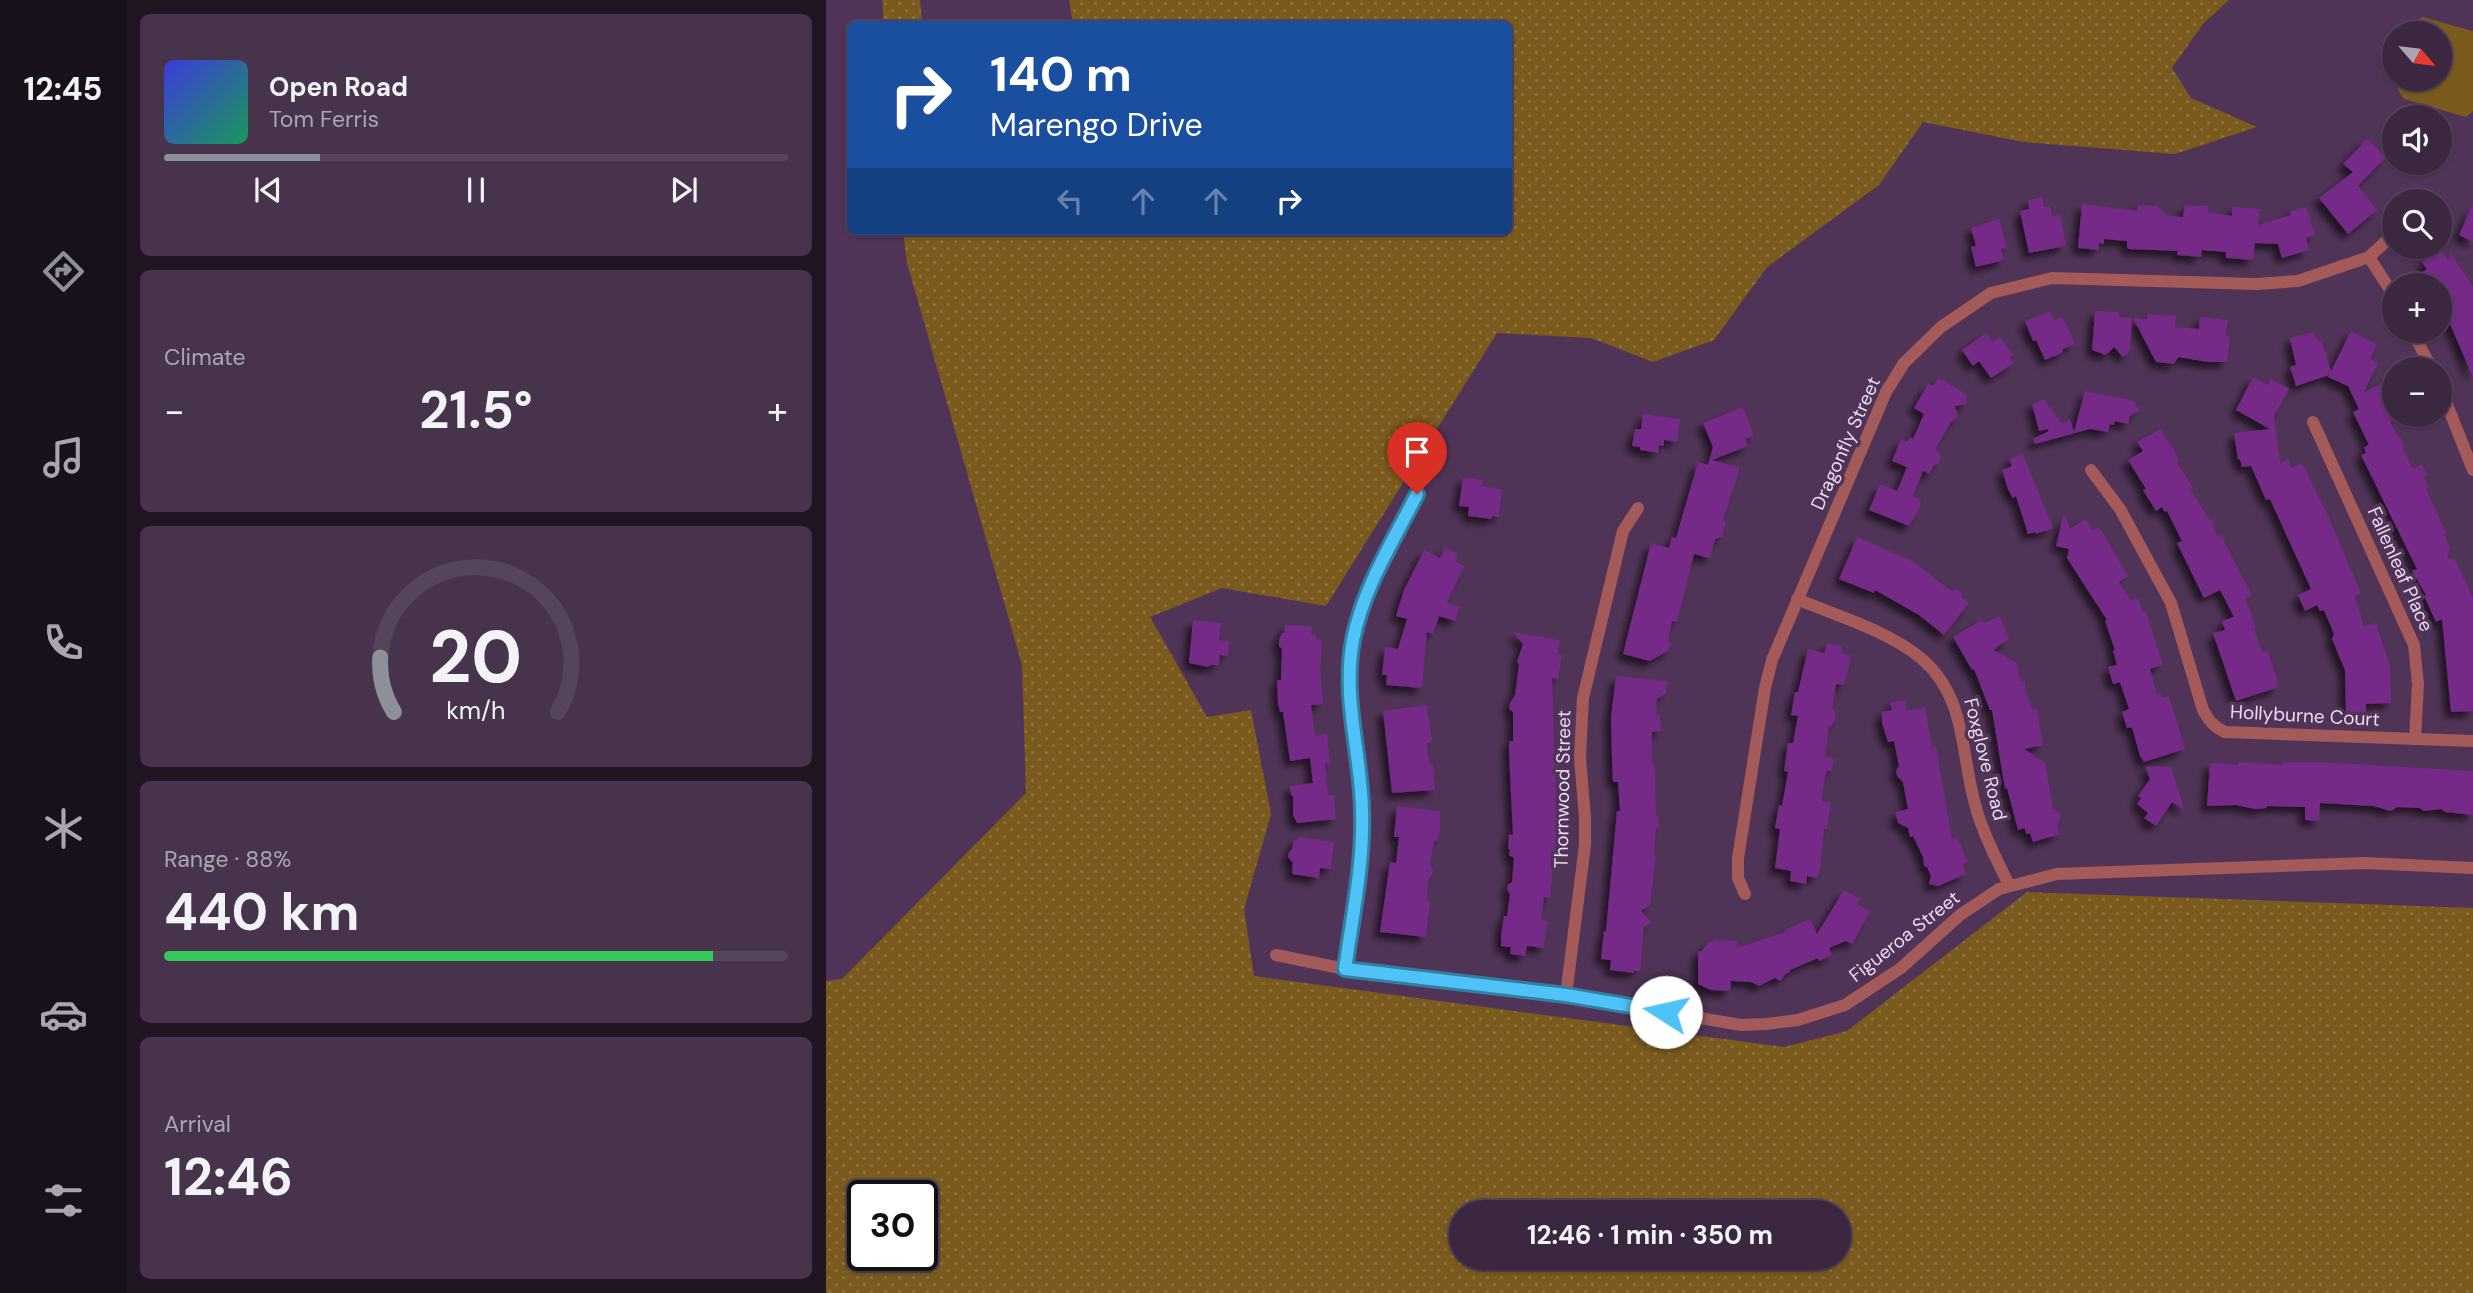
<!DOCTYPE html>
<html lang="en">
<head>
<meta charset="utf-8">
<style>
  :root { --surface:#3c2741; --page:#47334c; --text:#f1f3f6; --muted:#aca5b1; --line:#55445a; --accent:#8c9099 }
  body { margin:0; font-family:"DM Sans",sans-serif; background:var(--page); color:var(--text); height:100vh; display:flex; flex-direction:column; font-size:26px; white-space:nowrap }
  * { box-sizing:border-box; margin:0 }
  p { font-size:23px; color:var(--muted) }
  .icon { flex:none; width:38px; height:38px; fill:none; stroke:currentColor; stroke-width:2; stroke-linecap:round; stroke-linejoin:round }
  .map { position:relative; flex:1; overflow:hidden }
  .panel { display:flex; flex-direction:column; gap:14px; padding:14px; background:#211524; width:700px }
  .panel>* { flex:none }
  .banner { position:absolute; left:21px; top:21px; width:665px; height:214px; border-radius:10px; box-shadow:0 2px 5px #0004,0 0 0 2px var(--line); background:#1a4fa0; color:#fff; overflow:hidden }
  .needle { width:46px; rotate:118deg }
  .tools { position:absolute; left:1556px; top:21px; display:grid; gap:14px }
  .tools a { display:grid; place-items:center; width:70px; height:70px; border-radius:50%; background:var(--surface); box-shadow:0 2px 5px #0004,0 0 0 2px var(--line); font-size:35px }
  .speed { position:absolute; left:21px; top:1180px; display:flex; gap:14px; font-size:35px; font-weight:700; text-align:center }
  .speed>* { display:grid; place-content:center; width:91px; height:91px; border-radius:50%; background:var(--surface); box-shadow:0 2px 5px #0004,0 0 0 2px var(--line); line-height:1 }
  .speed .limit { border:4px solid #111; border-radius:10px; background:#fff; color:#111 }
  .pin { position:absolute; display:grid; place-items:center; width:60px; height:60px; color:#fff; margin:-72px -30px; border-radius:50% 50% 50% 0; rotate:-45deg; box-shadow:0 0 7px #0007 }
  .pin .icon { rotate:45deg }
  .me { position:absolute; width:77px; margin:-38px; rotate:280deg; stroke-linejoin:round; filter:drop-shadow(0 0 5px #0008) }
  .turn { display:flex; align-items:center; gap:24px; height:147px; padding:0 28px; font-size:32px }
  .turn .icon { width:91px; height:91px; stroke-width:2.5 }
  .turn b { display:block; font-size:49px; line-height:60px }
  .lanes { display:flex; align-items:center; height:66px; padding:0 28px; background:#0003; justify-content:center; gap:35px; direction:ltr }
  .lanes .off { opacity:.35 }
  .big { font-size:52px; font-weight:700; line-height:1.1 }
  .panel .card { flex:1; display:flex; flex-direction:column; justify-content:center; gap:10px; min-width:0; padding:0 24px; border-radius:10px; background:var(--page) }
  .panel .dial { align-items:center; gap:0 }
  .dial svg { height:182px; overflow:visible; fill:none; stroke:var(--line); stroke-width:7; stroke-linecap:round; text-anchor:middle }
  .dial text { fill:var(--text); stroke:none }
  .song { display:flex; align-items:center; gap:21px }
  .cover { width:84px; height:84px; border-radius:10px; background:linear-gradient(135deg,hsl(240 70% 55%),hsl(150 70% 35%)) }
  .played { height:7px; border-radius:4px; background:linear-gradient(90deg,var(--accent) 25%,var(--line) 25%) }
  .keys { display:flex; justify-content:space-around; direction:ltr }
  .heat { display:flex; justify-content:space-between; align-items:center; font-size:38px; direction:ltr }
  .charge { height:10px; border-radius:5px; background:linear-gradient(90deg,#34c759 88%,var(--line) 0) }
  .trip { position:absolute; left:623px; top:1200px; width:402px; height:70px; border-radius:35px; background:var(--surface); box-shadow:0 2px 5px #0004,0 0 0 2px var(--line); font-weight:700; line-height:70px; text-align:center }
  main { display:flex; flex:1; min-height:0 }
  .menu { display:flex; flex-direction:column; width:126px; justify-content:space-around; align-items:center; background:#18101a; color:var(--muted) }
  .menu .icon { width:49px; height:49px }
  .menu .current { color:var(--accent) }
  .menu b { font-size:32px; color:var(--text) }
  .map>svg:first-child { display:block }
  .grass { fill:url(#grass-dots); fill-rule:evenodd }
  .pitch { fill:#7a5a1d }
  .building { fill:#762987; filter:url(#shadow) }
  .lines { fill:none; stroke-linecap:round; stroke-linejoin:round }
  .street { stroke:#a55a5a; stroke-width:12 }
  .route-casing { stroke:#337fa1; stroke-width:18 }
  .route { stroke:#4fc3f7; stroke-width:12 }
  .labels { text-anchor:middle; stroke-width:7; stroke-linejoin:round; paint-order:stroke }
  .street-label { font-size:19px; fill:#ead9ee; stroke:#503457 }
</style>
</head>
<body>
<main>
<nav class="menu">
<b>12:45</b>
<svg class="icon current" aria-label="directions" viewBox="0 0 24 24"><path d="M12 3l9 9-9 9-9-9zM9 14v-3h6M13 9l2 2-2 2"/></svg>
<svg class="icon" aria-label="music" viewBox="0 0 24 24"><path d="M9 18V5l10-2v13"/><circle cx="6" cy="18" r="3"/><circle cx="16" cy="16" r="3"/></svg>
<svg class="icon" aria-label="phone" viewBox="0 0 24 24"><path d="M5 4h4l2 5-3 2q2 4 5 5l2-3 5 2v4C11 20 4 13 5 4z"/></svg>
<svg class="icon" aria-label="climate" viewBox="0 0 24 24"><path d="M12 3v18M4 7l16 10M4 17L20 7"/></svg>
<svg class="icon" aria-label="car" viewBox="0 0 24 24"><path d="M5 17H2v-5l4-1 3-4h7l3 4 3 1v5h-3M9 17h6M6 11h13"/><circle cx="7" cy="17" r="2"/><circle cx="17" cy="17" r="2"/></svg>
<svg class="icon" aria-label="filters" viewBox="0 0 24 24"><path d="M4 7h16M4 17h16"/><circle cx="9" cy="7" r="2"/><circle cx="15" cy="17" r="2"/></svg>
</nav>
<section class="panel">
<div class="card">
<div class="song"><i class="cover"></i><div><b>Open Road</b><p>Tom Ferris</p></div></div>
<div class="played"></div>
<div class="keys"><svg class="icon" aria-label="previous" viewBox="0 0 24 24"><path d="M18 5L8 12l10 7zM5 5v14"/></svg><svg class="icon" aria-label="pause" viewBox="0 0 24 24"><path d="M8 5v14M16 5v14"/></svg><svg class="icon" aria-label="next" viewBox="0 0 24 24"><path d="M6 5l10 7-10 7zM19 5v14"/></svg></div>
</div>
<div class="card"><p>Climate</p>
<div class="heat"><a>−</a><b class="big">21.5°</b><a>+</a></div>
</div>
<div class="card dial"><svg viewBox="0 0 100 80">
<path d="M14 69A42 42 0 1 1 86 69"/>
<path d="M14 69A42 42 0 0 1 8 45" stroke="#8c9099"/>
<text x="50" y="56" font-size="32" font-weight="700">20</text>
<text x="50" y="72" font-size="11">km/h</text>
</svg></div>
<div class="card"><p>Range · 88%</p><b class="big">440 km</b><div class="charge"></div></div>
<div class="card"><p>Arrival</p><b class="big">12:46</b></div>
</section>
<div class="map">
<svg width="1647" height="1293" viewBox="0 0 1647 1293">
  <defs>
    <pattern id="grass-dots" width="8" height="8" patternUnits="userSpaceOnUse" patternTransform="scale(1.75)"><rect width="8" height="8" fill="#7a5a1d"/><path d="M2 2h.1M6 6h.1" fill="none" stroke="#8d713e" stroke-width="1.8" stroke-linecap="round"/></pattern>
    <filter id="shadow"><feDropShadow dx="-6" dy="6" stdDeviation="3.5" flood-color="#0009"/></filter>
  </defs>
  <rect width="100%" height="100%" fill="#503457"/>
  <g class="grass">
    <polygon points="56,0 94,0 96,24 58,24"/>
    <path d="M243 0H1403L1377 24 1346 68 1365 98 1431 127 1349 154 1197 142 1097 122 1053 185 941 267 888 340 827 362 765 338 671 333 500 606 396 588 324 617 381 717 425 710 445 814 418 909 428 976 958 1047 1021 1031 1201 892 1647 908V1293H0V981L16 979 200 793 196 665 81 263 77 231H682V24H247ZM37 1195H96V1255H37ZM635 1213H1013V1258H635Z"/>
  </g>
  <polygon class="pitch" points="1596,17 1647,31 1647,111 1640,117 1578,99 1572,90 1575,79 1614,79 1614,33 1586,33 1589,23"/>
  <g class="building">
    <polygon points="1541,139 1560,157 1532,186 1551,210 1522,234 1493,198 1527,172 1517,164"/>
    <polygon points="1216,197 1218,207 1224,206 1226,216 1234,214 1240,246 1203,253 1194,211 1203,209 1202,200"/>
    <polygon points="1256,204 1311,211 1312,205 1332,206 1339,215 1357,217 1359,205 1382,206 1382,212 1406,216 1406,207 1434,209 1432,225 1465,215 1464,211 1480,207 1489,235 1480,238 1483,250 1456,258 1452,244 1429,243 1427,260 1400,258 1400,252 1376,250 1375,257 1351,255 1352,251 1303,249 1301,248 1301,241 1278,239 1278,244 1273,243 1273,250 1252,248"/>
    <polygon points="1647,204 1647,242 1633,235"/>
    <polygon points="1173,219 1181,247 1175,249 1178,260 1150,267 1145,247 1150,246 1145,228"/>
    <polygon points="1615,249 1622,260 1625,253 1647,287 1647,377 1614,301 1614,285 1597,285 1591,276 1601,269 1596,262"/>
    <polygon points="1224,311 1228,320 1237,317 1249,344 1237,349 1236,353 1219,360 1210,340 1207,341 1199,321"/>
    <polygon points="1269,311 1293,312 1292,317 1306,318 1304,351 1297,357 1288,347 1280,355 1266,350"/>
    <polygon points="1321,314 1350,316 1349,327 1373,329 1374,317 1402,320 1400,336 1404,337 1401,362 1382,362 1352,357 1348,364 1330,362 1307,318 1321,319"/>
    <polygon points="1525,331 1551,344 1544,359 1552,363 1538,392 1557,383 1563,384 1568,401 1568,420 1564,422 1573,438 1575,438 1578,444 1577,448 1585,466 1588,468 1596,464 1601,475 1598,477 1603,488 1600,489 1620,533 1618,534 1624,548 1621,558 1630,561 1647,598 1647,711 1625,712 1616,619 1610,622 1598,596 1600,595 1586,571 1591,569 1535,455 1540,453 1538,447 1543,445 1527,412 1533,409 1522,386 1502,377 1503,375 1470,386 1464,367 1470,365 1464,338 1487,332 1493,342 1496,342 1505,371"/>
    <polygon points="1160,333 1167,342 1174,337 1187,355 1184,357 1188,363 1165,378 1153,361 1147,366 1136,350"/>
    <polygon points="1427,377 1442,385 1445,379 1463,389 1448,416 1454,463 1462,459 1465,468 1476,463 1502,516 1535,593 1529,596 1538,626 1550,623 1564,666 1565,703 1540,704 1540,712 1520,712 1519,670 1506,639 1508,634 1498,610 1494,611 1491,605 1479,611 1472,595 1485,589 1444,499 1440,500 1425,466 1416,467 1414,459 1412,460 1408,433 1444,429 1410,410"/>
    <polygon points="1112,378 1140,394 1141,404 1129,406 1132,417 1125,422 1110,448 1115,457 1112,464 1108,465 1104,474 1097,471 1087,496 1095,500 1093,510 1083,526 1043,510 1054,484 1071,491 1081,467 1066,461 1075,439 1081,442 1083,437 1087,439 1098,414 1088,408 1102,384 1107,386"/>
    <polygon points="1259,391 1301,399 1308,402 1314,410 1304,416 1302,424 1289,421 1288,425 1284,424 1282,432 1264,429 1209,444 1207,439 1223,431 1222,429 1213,431 1206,404 1218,399 1236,424 1244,419 1248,432"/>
    <polygon points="917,407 928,435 919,439 922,446 886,460 913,467 913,471 897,519 900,522 896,537 889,539 884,558 868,554 851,622 846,621 842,640 845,644 843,650 824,661 797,654 825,543 843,548 846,537 850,538 872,462 882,465 887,447 877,423"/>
    <polygon points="817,414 854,419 851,442 838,440 838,446 833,445 832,453 814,450 814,447 806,446 809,429 815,429"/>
    <polygon points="1335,429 1349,452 1353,461 1351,462 1367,488 1364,489 1382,518 1389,521 1387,527 1392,536 1399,538 1398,541 1426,596 1420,599 1430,628 1428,629 1436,653 1442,651 1453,687 1410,701 1387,633 1399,630 1396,621 1408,617 1394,590 1378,598 1351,543 1356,541 1341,511 1339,512 1336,507 1330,511 1317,490 1320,489 1302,460 1317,451 1311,442"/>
    <polygon points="1197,454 1227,528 1210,534 1209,532 1202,534 1190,496 1187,498 1182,489 1176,470 1186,466 1183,459"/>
    <polygon points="637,477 657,480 656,486 676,489 673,517 666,516 666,519 642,516 643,507 633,506"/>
    <polygon points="1238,514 1244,529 1260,519 1267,531 1273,527 1302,576 1293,582 1305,600 1312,598 1316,612 1320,611 1337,665 1324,669 1331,694 1334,693 1336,698 1343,696 1359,749 1318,762 1314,756 1306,727 1301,728 1296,712 1303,709 1294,682 1287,684 1282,667 1291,665 1287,651 1289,650 1279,621 1281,620 1241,558 1243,549 1230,546"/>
    <polygon points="1031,537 1088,562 1125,591 1130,589 1136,593 1135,597 1143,603 1118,635 1093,615 1049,590 1048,593 1013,579"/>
    <polygon points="619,548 632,554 629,561 638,566 621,603 634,607 629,621 613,616 607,634 601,632 596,688 560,685 561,675 556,675 559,647 572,649 581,619 570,616 578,590 598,550 614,558"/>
    <polygon points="1174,616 1183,639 1167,650 1191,663 1192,671 1195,681 1199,683 1199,691 1207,710 1211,709 1217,745 1198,749 1219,763 1227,809 1233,812 1235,817 1231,826 1234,834 1207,842 1204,833 1200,834 1199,828 1192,830 1181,788 1179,789 1166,710 1164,710 1148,669 1146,670 1127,637 1156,620 1158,623"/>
    <polygon points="367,620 395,623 393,641 403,641 402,656 394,655 393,665 385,665 382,667 363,663"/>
    <polygon points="459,625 486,626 485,634 490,634 490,639 496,640 495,664 494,664 497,704 485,705 489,736 501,734 504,763 499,764 502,795 508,795 510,819 471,823 467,815 467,797 465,794 464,786 487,783 484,758 464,761 457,712 454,712 452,703 451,680 455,680 456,649 453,646 453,640 456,633 458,633"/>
    <polygon points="687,632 734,640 732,654 736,655 732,679 726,678 731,828 724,898 718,897 715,920 721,921 718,948 701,946 699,956 684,954 685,947 675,946 675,935 678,916 681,916 684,894 681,890 682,885 686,882 688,858 683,855 684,849 682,849 683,834 687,835 683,752 683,741 687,741 687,712 683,709 684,703 689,695 693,665 691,662 697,644"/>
    <polygon points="1002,643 1016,646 1015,653 1024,655 1023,667 1018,685 1010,684 1006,709 1010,714 1009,720 1005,727 1003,726 999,756 1008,759 1006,771 1001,771 999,777 995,801 1005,803 1001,829 998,829 994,868 991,878 981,876 980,884 964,881 965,871 949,868 954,829 949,828 953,805 956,806 962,772 958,771 962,743 967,743 972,716 965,715 969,692 972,692 982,649 998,653"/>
    <polygon points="790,676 841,681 840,693 831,699 830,713 834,717 835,731 826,732 826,762 829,766 830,816 833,819 833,826 830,829 828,855 830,856 824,905 815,911 826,923 818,927 814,971 809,970 807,973 784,970 785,960 775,959 778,931 780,931 791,811 794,811 792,782 787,782 786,758 785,718"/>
    <polygon points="1079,700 1081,711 1099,707 1106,747 1110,746 1126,839 1131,837 1142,862 1137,864 1140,874 1112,886 1103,884 1105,876 1101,867 1098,866 1097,857 1087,836 1084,837 1082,828 1072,823 1069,812 1082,809 1077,782 1071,776 1070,770 1073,766 1068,741 1062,742 1056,723 1056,712 1066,710 1064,703"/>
    <polygon points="601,705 606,742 601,743 603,762 607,765 609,790 566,793 557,711"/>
    <polygon points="1412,762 1457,765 1458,762 1494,762 1647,771 1647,815 1619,812 1615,809 1598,811 1594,808 1571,807 1565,811 1547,806 1494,803 1493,821 1479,820 1479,807 1441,806 1440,808 1429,809 1410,805 1381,806 1384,763 1412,765"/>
    <polygon points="1319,766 1345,767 1359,811 1346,802 1330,826 1318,818 1322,813 1311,804 1315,798 1312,796 1324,779"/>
    <polygon points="571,806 614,811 614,831 611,841 608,840 604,865 607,868 606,875 603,878 600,900 604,901 600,937 554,932 564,862 570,863 573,837 568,837"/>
    <polygon points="472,837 508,842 505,869 494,868 493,878 466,874 467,863 462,857 463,852 466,849 468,840 473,840"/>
    <polygon points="1018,890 1034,899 1031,904 1044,912 1026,944 1020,941 1003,948 1006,955 993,961 992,958 964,970 964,972 959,974 955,981 949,978 933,986 925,982 905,981 904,991 885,990 872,984 872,951 875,952 883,942 887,942 887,940 911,941 910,948 959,932 958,930 984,919 991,934"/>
  </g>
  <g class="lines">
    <g class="street">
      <polyline points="1543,257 1568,296"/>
      <polyline points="1586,331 1606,369"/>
      <polyline points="1614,387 1647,470"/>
      <polyline points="1487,422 1588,645 1592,684 1589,739"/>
      <path d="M1265 470 1294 509 1345 603 1377 710C1383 721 1388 727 1399 732L1647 741"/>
      <path d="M971 599C1011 616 1063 631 1096 659 1138 695 1135 747 1147 796 1154 828 1169 856 1183 885"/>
      <polyline points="919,894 912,878 912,858 939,688 946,660 1060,392 1078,363 1115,327 1165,293 1226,278 1430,284 1472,281 1543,257 1568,234"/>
      <polyline points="450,955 519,969 740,995 915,1025 940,1024 972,1020 1019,1005 1075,968 1134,915 1173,889 1231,874 1539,863 1647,868"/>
      <path d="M519 969C526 917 538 863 536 810 535 753 516 698 527 640 537 588 568 540 591 494"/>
      <polyline points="740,995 759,845 759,818 754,758 757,698 797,531 812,508"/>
    </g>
  </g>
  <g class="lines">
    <defs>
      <path id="route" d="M591 494C568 540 537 588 527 640 516 698 535 753 536 810 538 863 526 918 519 969L740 995 840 1012"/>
    </defs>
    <use href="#route" class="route-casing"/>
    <use href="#route" class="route"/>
  </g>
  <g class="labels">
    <g class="street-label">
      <text transform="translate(1019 443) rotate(-66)" y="7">Dragonfly Street</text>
      <text transform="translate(1575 569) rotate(66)" y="7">Fallenleaf Place</text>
      <text transform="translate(1479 715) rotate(3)" y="7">Hollyburne Court</text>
      <text transform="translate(1160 759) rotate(76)" y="7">Foxglove Road</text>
      <text transform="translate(736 789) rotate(-89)" y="7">Thornwood Street</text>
      <text transform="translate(1078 936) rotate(-38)" y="7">Figueroa Street</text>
    </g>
  </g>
</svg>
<div class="tools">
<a><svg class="needle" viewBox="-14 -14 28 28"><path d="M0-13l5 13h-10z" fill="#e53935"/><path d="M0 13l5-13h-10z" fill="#aca5b1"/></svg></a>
<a><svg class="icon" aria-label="sound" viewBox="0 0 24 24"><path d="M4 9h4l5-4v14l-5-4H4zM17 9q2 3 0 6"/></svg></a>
<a><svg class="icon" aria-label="search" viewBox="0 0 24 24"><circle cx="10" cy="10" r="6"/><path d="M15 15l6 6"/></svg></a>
<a>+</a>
<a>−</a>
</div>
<div class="speed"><div class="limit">30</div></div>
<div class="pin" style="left:591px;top:494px;background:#d93025"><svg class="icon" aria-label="arrive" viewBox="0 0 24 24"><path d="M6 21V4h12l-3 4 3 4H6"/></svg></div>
<svg class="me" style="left:840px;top:1012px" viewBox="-20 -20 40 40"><circle r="19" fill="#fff"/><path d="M0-13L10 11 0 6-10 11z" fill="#4fc3f7"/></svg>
<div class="trip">12:46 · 1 min · 350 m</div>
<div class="banner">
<div class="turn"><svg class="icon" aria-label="right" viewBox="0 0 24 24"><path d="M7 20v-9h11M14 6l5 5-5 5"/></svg><div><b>140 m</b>Marengo Drive</div></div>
<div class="lanes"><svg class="icon off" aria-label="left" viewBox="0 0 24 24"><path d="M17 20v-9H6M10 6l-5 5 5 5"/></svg><svg class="icon off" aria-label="ahead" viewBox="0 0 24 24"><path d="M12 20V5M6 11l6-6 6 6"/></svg><svg class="icon off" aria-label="ahead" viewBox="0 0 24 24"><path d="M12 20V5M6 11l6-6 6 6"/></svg><svg class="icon" aria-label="right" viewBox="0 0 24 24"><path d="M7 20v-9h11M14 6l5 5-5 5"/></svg></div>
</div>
</div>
</main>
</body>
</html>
